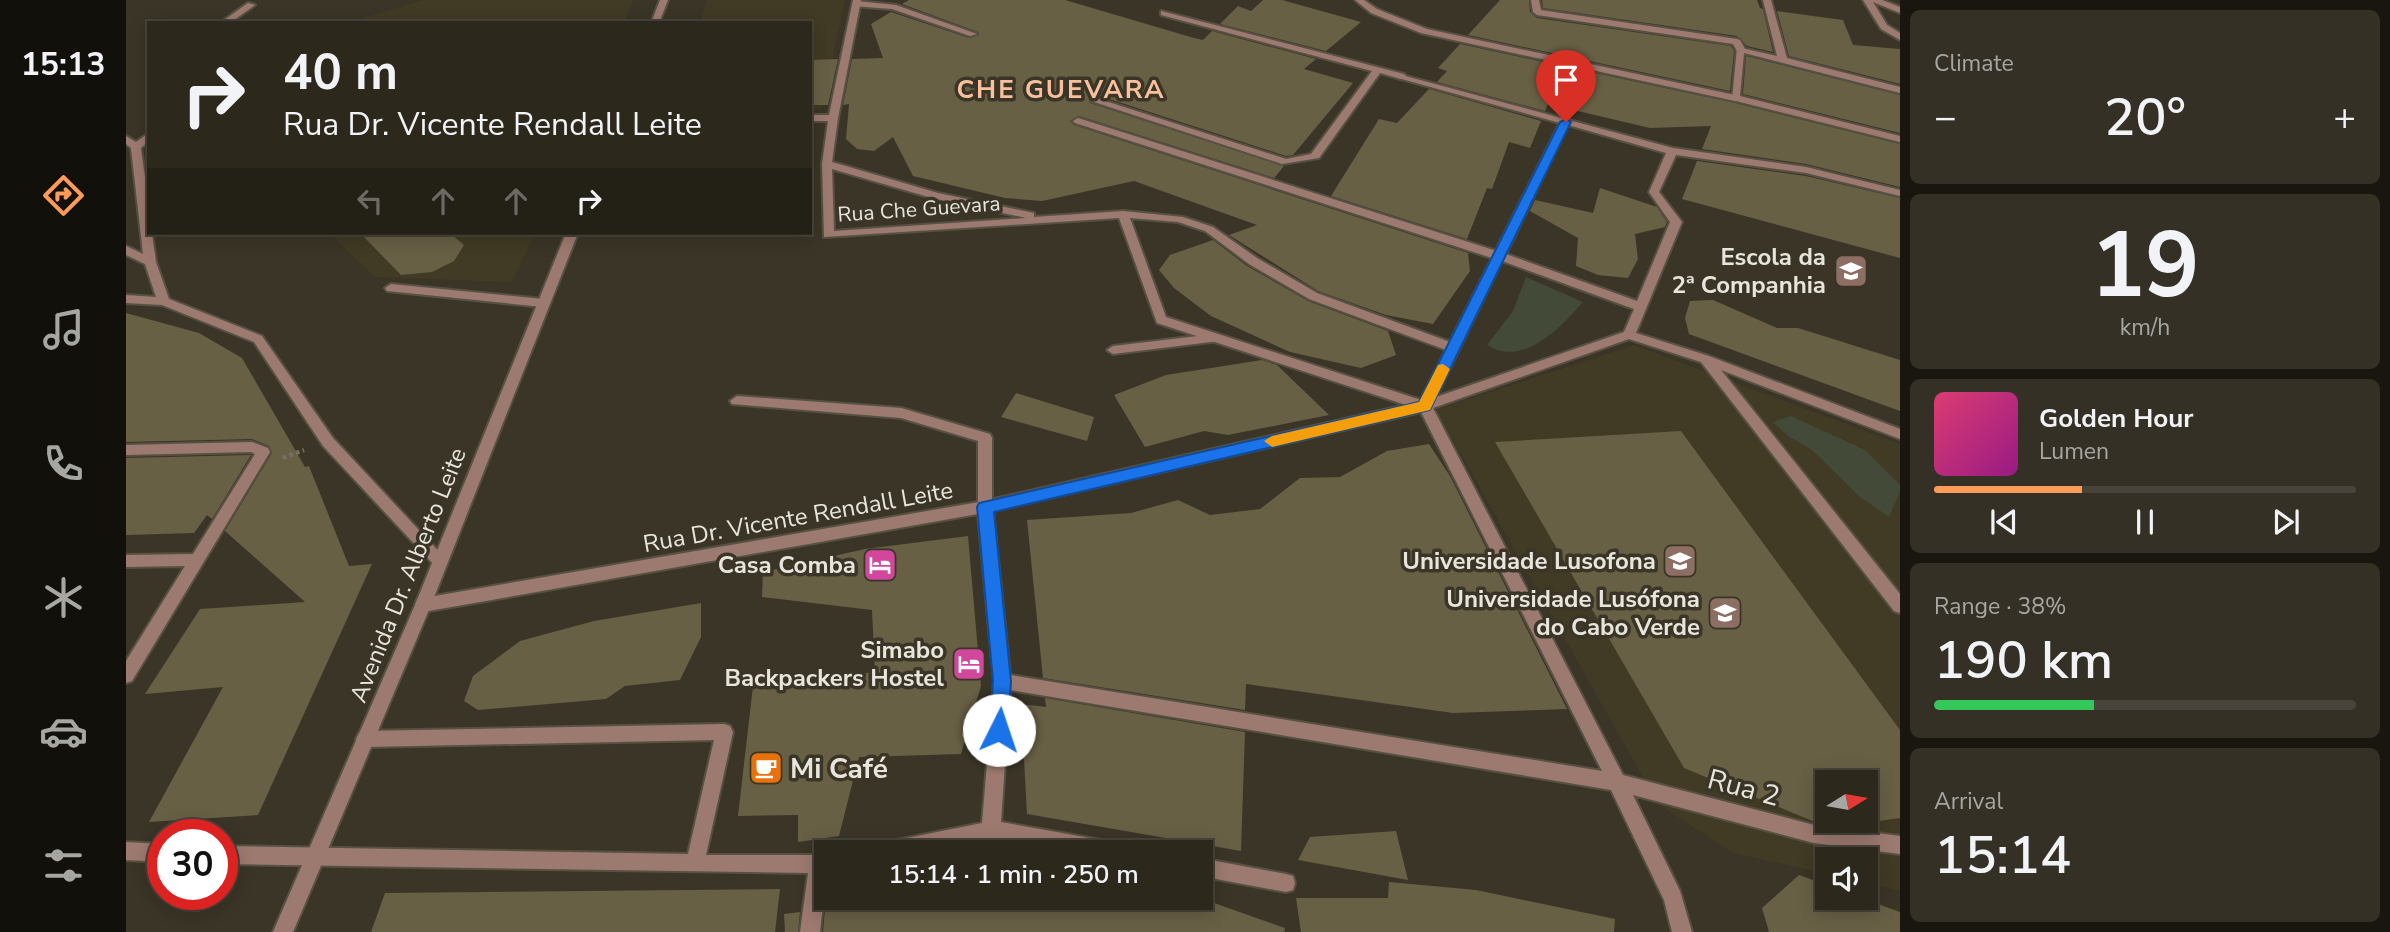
<!DOCTYPE html>
<html lang="en">
<head>
<meta charset="utf-8">
<style>
  :root { --surface:#2c281c; --page:#343025; --text:#f1f3f6; --muted:#a6a6a3; --line:#48443b; --accent:#fd9c57 }
  body { margin:0; font-family:"Nunito Sans",sans-serif; background:var(--page); color:var(--text); height:100vh; display:flex; flex-direction:column; font-size:26px; white-space:nowrap }
  * { box-sizing:border-box; margin:0 }
  p { font-size:23px; color:var(--muted) }
  .icon { flex:none; width:38px; height:38px; fill:none; stroke:currentColor; stroke-width:2; stroke-linecap:round; stroke-linejoin:round }
  .map { position:relative; flex:1; overflow:hidden }
  .drawer { display:flex; flex-direction:column; gap:10px; padding:10px; background:#18160f; width:490px }
  .drawer>* { flex:none }
  .top-card { position:absolute; left:21px; top:21px; width:665px; height:214px; border-radius:0px; box-shadow:0 4px 18px #0003,0 0 0 2px var(--line); background:#2c281c; color:var(--text); overflow:hidden }
  .needle { width:46px; rotate:79deg }
  .buttons { position:absolute; left:1689px; top:770px; display:grid; gap:14px }
  .buttons a { display:grid; place-items:center; width:63px; height:63px; border-radius:0px; background:var(--surface); box-shadow:0 4px 18px #0003,0 0 0 2px var(--line); font-size:35px }
  .speed { position:absolute; left:21px; top:819px; display:flex; gap:14px; font-size:35px; font-weight:700; text-align:center }
  .speed>* { display:grid; place-content:center; width:91px; height:91px; border-radius:50%; background:var(--surface); box-shadow:0 4px 18px #0003,0 0 0 2px var(--line); line-height:1 }
  .speed .limit { border:10px solid #d22; background:#fff; color:#111 }
  .pin { position:absolute; display:grid; place-items:center; width:60px; height:60px; color:#fff; margin:-72px -30px; border-radius:50% 50% 50% 0; rotate:-45deg; box-shadow:0 0 7px #0007 }
  .pin .icon { rotate:45deg }
  .me { position:absolute; width:77px; margin:-38px; rotate:4deg; stroke-linejoin:round; filter:drop-shadow(0 0 5px #0008) }
  .turn { display:flex; align-items:center; gap:24px; height:147px; padding:0 21px; font-size:32px }
  .turn .icon { width:91px; height:91px; stroke-width:2.5 }
  .turn b { display:block; font-size:49px; line-height:60px }
  .lanes { display:flex; align-items:center; height:66px; padding:0 21px; background:#0003; justify-content:center; gap:35px; direction:ltr }
  .lanes .off { opacity:.35 }
  .big { font-size:52px; font-weight:600; line-height:1.1 }
  .drawer .widget { flex:1; display:flex; flex-direction:column; justify-content:center; gap:10px; min-width:0; padding:0 24px; border-radius:10px; background:var(--page) }
  .drawer .dial { align-items:center; gap:0 }
  .dial b { font-size:91px; line-height:1 }
  .song { display:flex; align-items:center; gap:21px }
  .cover { width:84px; height:84px; border-radius:10px; background:linear-gradient(135deg,hsl(340 70% 55%),hsl(310 70% 35%)) }
  .played { height:7px; border-radius:4px; background:linear-gradient(90deg,var(--accent) 35%,var(--line) 35%) }
  .keys { display:flex; justify-content:space-around; direction:ltr }
  .heat { display:flex; justify-content:space-between; align-items:center; font-size:38px; direction:ltr }
  .charge { height:10px; border-radius:5px; background:linear-gradient(90deg,#34c759 38%,var(--line) 0) }
  .trip { position:absolute; left:688px; top:840px; width:399px; height:70px; border-radius:0px; background:var(--surface); box-shadow:0 4px 18px #0003,0 0 0 2px var(--line); font-weight:600; line-height:70px; text-align:center }
  main { display:flex; flex:1; min-height:0 }
  .tabs { display:flex; flex-direction:column; width:126px; justify-content:space-around; align-items:center; background:#12100b; color:var(--muted) }
  .tabs .icon { width:49px; height:49px }
  .tabs .active { color:var(--accent) }
  .tabs b { font-size:32px; color:var(--text) }
  .map>svg:first-child { display:block }
  .built { fill:#413a24; fill-rule:evenodd }
  .green { fill:#434a37 }
  .building { fill:#686045; fill-rule:evenodd }
  .lines { fill:none; stroke-linecap:round; stroke-linejoin:round }
  .service-casing { stroke:#565143; stroke-width:4 }
  .minor-casing { stroke:#565143; stroke-width:4 }
  .tertiary-casing { stroke:#565143; stroke-width:4 }
  .path { stroke:#757164; stroke-width:4.5; stroke-dasharray:3.5 3.5; stroke-linecap:butt }
  .service { fill:#9d7a70; fill-rule:evenodd }
  .minor { fill:#9d7a70; fill-rule:evenodd }
  .tertiary { fill:#9d7a70; fill-rule:evenodd }
  .route { fill:#1a73e8; stroke:#114b97; stroke-width:2 }
  .slow { fill:#f59e0b }
  .labels { text-anchor:middle; stroke-width:7; stroke-linejoin:round; paint-order:stroke }
  .far-street-label { font-size:21px; fill:#e8e5dc; stroke:#3a3526 }
  .poi-label { font-size:24px; font-weight:bold; fill:#e8e5dc; stroke:#3a3526; text-anchor:end }
  .street-label { font-size:24px; fill:#e8e5dc; stroke:#3a3526 }
  .far-district-label { font-size:26px; font-weight:bold; letter-spacing:2px; fill:#f8c09c; stroke:#3a3526 }
  .near-poi-label { font-size:28px; font-weight:bold; fill:#e8e5dc; stroke:#3a3526; text-anchor:start }
  .near-street-label { font-size:28px; fill:#e8e5dc; stroke:#3a3526 }
</style>
</head>
<body>
<main>
<nav class="tabs">
<b>15:13</b>
<svg class="icon active" aria-label="directions" viewBox="0 0 24 24"><path d="M12 3l9 9-9 9-9-9zM9 14v-3h6M13 9l2 2-2 2"/></svg>
<svg class="icon" aria-label="music" viewBox="0 0 24 24"><path d="M9 18V5l10-2v13"/><circle cx="6" cy="18" r="3"/><circle cx="16" cy="16" r="3"/></svg>
<svg class="icon" aria-label="phone" viewBox="0 0 24 24"><path d="M5 4h4l2 5-3 2q2 4 5 5l2-3 5 2v4C11 20 4 13 5 4z"/></svg>
<svg class="icon" aria-label="climate" viewBox="0 0 24 24"><path d="M12 3v18M4 7l16 10M4 17L20 7"/></svg>
<svg class="icon" aria-label="car" viewBox="0 0 24 24"><path d="M5 17H2v-5l4-1 3-4h7l3 4 3 1v5h-3M9 17h6M6 11h13"/><circle cx="7" cy="17" r="2"/><circle cx="17" cy="17" r="2"/></svg>
<svg class="icon" aria-label="filters" viewBox="0 0 24 24"><path d="M4 7h16M4 17h16"/><circle cx="9" cy="7" r="2"/><circle cx="15" cy="17" r="2"/></svg>
</nav>
<div class="map">
<svg width="1774" height="932" viewBox="0 0 1774 932">
  <rect width="100%" height="100%" fill="#3a3526"/>
  <g class="built">
    <polygon points="298,0 507,0 497,23 219,23"/>
    <polygon points="581,0 719,0 696,108 684,109 684,23 574,23"/>
    <polygon points="203,233 409,233 386,282 249,277"/>
    <path d="M1508 345 1774 444V891L1740 883V859H1701V874L1607 853 1532 804 1310 410ZM1701 782H1740V821H1701Z"/>
  </g>
  <g class="green">
    <path d="M1400 277 1457 302C1435 328 1396 368 1361 345L1387 311Z"/>
    <polygon points="1665,416 1739,450 1774,485 1774,492 1763,517 1734,497 1685,449 1663,437 1647,422"/>
  </g>
  <g class="building">
    <polygon points="783,0 939,0 1068,38 1077,40 1086,31 1190,59 1178,69 1227,83 1167,155 1160,156 974,96 963,100 964,103 1158,166 1148,178 953,116 944,121 948,125 1342,253 1344,271 1307,324 1260,315 1192,291 1103,235 1131,225 1008,181 916,201 879,198 787,176 767,137 748,151 731,149 720,139 723,104 717,105 726,59 757,58 745,24 765,12 843,38 853,35 852,32 776,4"/>
    <polygon points="1137,0 1156,0 1235,22 1200,51 1094,24 1112,6 1125,11"/>
    <polygon points="1374,0 1403,0 1404,12 1411,18 1605,46 1608,51 1604,91 1342,35"/>
    <polygon points="1416,0 1631,0 1634,8 1637,9 1647,52 1621,46 1611,36 1417,8"/>
    <polygon points="1651,11 1717,20 1727,45 1774,49 1774,84 1663,56"/>
    <polygon points="1334,44 1609,103 1774,144 1774,187 1680,164 1576,149 1585,126 1524,128 1422,104 1419,111 1311,82 1321,71 1312,68"/>
    <polygon points="1620,56 1774,95 1774,133 1617,94"/>
    <polygon points="712,59 702,105 684,105 684,60"/>
    <polygon points="1303,89 1415,121 1404,148 1383,142 1366,189 1361,188 1341,239 1205,196 1253,119 1271,123"/>
    <polygon points="1571,161 1680,176 1774,198 1774,258 1556,199"/>
    <polygon points="1474,188 1531,207 1541,222 1539,227 1509,234 1512,259 1502,278 1472,275 1450,266 1452,238 1404,211 1409,200 1467,213"/>
    <polygon points="234,233 324,233 338,245 328,261 306,272 275,275"/>
    <polygon points="1087,240 1121,266 1182,301 1262,331 1270,355 1235,368 1164,352 1085,316 1048,288 1033,270 1044,255"/>
    <polygon points="1587,300 1651,328 1672,328 1774,360 1774,411 1563,334 1559,318 1564,301"/>
    <polygon points="0,313 73,333 116,358 179,467 183,466 223,566 246,564 132,815 23,822 97,687 19,694 74,609 179,602 99,531 146,453 143,446 126,439 0,442"/>
    <polygon points="1136,360 1151,365 1203,415 1102,435 1078,431 1019,447 988,395 1040,375"/>
    <polygon points="890,393 968,417 961,441 875,417"/>
    <path d="M1555 431 1774 730V818L1718 826 1689 822 1558 768 1369 442ZM1701 782H1740V821H1701Z"/>
    <polygon points="1303,444 1324,476 1441,709 1327,713 1120,684 1119,710 917,678 901,520 1005,513 1052,500 1084,515 1134,509 1174,478 1214,477 1261,451"/>
    <polygon points="125,455 86,519 81,515 68,533 0,535 0,458"/>
    <polygon points="842,536 855,686 835,754 733,757 713,836 672,842 672,815 612,816 627,686 749,672 746,610 636,597 637,572 739,549"/>
    <polygon points="575,603 575,637 554,680 499,686 480,699 352,710 338,701 347,676 394,641 468,621"/>
    <polygon points="919,698 1119,732 1115,851 901,814 895,704 920,707"/>
    <polygon points="1270,831 1282,880 1172,860 1184,837"/>
    <polygon points="1673,875 1701,885 1701,898 1735,898 1774,912 1774,932 1643,932 1636,908"/>
    <polygon points="1263,882 1350,890 1489,919 1488,932 1175,932 1170,898 1262,898"/>
    <polygon points="654,889 649,932 245,932 259,893"/>
    <polygon points="784,898 1074,898 1159,928 1158,932 697,932 699,909"/>
    <polygon points="674,912 672,932 659,932 658,914"/>
  </g>
  <g class="lines">
    <defs>
      <g id="service">
        <polygon points="1229,0 1238,0 1251,9 1301,29 1609,95 1614,98 1609,101 1295,33 1245,13"/>
        <polygon points="1405,0 1413,0 1415,10 1611,39 1614,40 1619,49 1614,52 1611,51 1607,44 1411,15 1407,12"/>
        <polygon points="730,1 770,5 851,34 844,36 766,9 727,6 727,2"/>
        <polygon points="1035,11 1278,74 1280,76 1275,79 1254,73 1193,158 1156,164 965,101 973,99 1160,159 1185,154 1246,71 1035,15"/>
        <polygon points="952,118 1377,253 1379,256 1373,260 1369,259 949,123 947,121"/>
        <polygon points="265,284 417,299 423,303 417,307 261,291 259,288"/>
        <polygon points="1089,334 1093,335 1095,338 1093,341 987,354 981,350 987,346"/>
        <polygon points="611,396 775,408 864,434 866,438 866,507 864,511 854,511 852,507 852,441 775,418 606,404 604,401"/>
      </g>
      <g id="minor">
        <path d="M727 0H735L712 118 706 162 812 193 908 213V217L997 211 1057 217 1087 227 1131 258 1191 293 1324 342 1434 123 1272 78V74L1547 148 1680 167 1774 190V196L1680 173 1550 155 1533 192 1556 222 1510 333 1583 356 1774 429V439L1595 370 1774 594V613L1768 611 1575 362 1503 339 1307 408 1497 775 1688 825 1774 836V854L1688 843 1507 795 1554 891 1566 932H1546L1538 900 1485 790 884 690 875 822 992 843 999 845 1001 852H940L865 839 801 852H747L749 845 756 843 856 823 868 681 852 514 297 612 291 610 289 605 291 600 297 598 859 501 1280 405 1031 323 993 218 698 237 696 164 702 121H684V115H703ZM1442 125 1540 153 1523 192 1544 222 1511 301 1380 254ZM706 169 806 198 900 218 708 231ZM1004 218 1052 222 1079 231 1123 264 1183 299 1320 350 1295 400 1040 317ZM1376 261 1508 309 1498 332 1310 397ZM1295 412 1476 771 884 675 867 511Z"/>
        <polygon points="1637,0 1645,0 1661,58 1774,87 1774,93 1618,53 1614,96 1774,136 1774,142 1606,100 1611,47 1651,56"/>
        <polygon points="1737,0 1756,0 1774,7 1774,13 1747,2 1761,25 1774,33 1774,40 1755,29"/>
        <polygon points="122,3 129,5 104,23 94,23"/>
        <polygon points="23,133 23,141 15,148 23,207 23,233 26,233 30,262 43,299 136,336 207,438 319,558 322,562 319,566 314,568 309,566 197,446 128,342 36,305 0,303 0,295 30,297 19,264 0,255 0,246 17,254 5,148 0,144 0,136 10,142"/>
        <polygon points="126,442 142,448 144,452 6,681 0,683 0,661 59,566 0,567 0,555 67,554 129,454 125,452 0,455 0,445"/>
        <polygon points="598,724 604,726 607,732 580,855 700,855 700,878 694,932 674,932 682,873 96,864 96,846 562,854 588,740 239,747 233,745 230,739 233,733 239,731"/>
        <polygon points="0,842 37,844 37,862 0,860"/>
        <polygon points="1074,858 1160,874 1167,876 1169,883 1167,890 1160,892 1074,876"/>
      </g>
      <g id="tertiary">
        <polygon points="534,0 542,0 533,23 525,23"/>
        <polygon points="440,233 452,233 305,605 167,932 147,932 289,605"/>
      </g>
    </defs>
    <use href="#service" class="service-casing"/>
    <use href="#minor" class="minor-casing"/>
    <use href="#tertiary" class="tertiary-casing"/>
    <polyline class="path" points="157,458 178,450"/>
    <use href="#service" class="service"/>
    <use href="#minor" class="minor"/>
    <use href="#tertiary" class="tertiary"/>
  </g>
  <polygon class="route" points="1440,119 1445,122 1304,410 868,512 885,681 882,730 879,737 873,739 866,737 863,730 867,681 851,507 853,503 1293,402 1434,122"/>
  <polygon class="slow" points="1317,364 1324,369 1304,410 1146,447 1138,441 1146,436 1293,402 1312,365"/>
  <defs>
    <symbol id="school-square" viewBox="-11 -11 22 22"><rect x="-9" y="-9" width="18" height="18" rx="4" fill="#8d6e63" stroke="#3a3526"/><path d="M0-5L7-2L0 1L-7-2ZM-4 1L0 2.5L4 1V4Q0 6-4 4Z" fill="#fff"/></symbol>
    <symbol id="university-square" viewBox="-11 -11 22 22"><rect x="-9" y="-9" width="18" height="18" rx="4" fill="#8d6e63" stroke="#3a3526"/><path d="M0-5L7-2L0 1L-7-2ZM-4 1L0 2.5L4 1V4Q0 6-4 4Z" fill="#fff"/></symbol>
    <symbol id="hotel-square" viewBox="-11 -11 22 22"><rect x="-9" y="-9" width="18" height="18" rx="4" fill="#d1479c" stroke="#3a3526"/><path d="M-6-4.5h1.5V1H6V5H4.5V3h-9V5H-6ZM-4 0a1.8 1.8 0 1 1 3.6 0ZM.5 0V-2.5h3Q6-2.5 6 0Z" fill="#fff"/></symbol>
    <symbol id="cafe-square" viewBox="-11 -11 22 22"><rect x="-9" y="-9" width="18" height="18" rx="4" fill="#e8710a" stroke="#3a3526"/><path d="M-5.5-4.5H6V0H3Q3 3.5 0 3.5H-2.5Q-5.5 3.5-5.5 0ZM3-3.2v2h1.7v-2ZM-6 4.5H4V6H-6Z" fill="#fff"/></symbol>
  </defs>
  <g fill-rule="evenodd">
    <use href="#school-square" x="1706" y="252" width="38" height="38"/>
    <use href="#university-square" x="1535" y="542" width="38" height="38"/>
    <use href="#hotel-square" x="735" y="546" width="38" height="38"/>
    <use href="#university-square" x="1580" y="594" width="38" height="38"/>
    <use href="#hotel-square" x="824" y="645" width="38" height="38"/>
    <use href="#cafe-square" x="621" y="749" width="38" height="38"/>
  </g>
  <g class="labels">
    <g class="far-street-label">
      <text transform="translate(793 209) rotate(-4)" y="7">Rua Che Guevara</text>
    </g>
    <g class="poi-label">
      <text x="1700" y="265">Escola da<tspan x="1700" dy="28">2ª Companhia</tspan></text>
      <text x="1530" y="569">Universidade Lusofona</text>
      <text x="730" y="573">Casa Comba</text>
      <text x="1574" y="607">Universidade Lusófona<tspan x="1574" dy="28">do Cabo Verde</tspan></text>
      <text x="818" y="658">Simabo<tspan x="818" dy="28">Backpackers Hostel</tspan></text>
    </g>
    <g class="street-label">
      <text transform="translate(672 517) rotate(-10)" y="8">Rua Dr. Vicente Rendall Leite</text>
      <text transform="translate(282 575) rotate(-68)" y="8">Avenida Dr. Alberto Leite</text>
    </g>
    <g class="far-district-label">
      <text x="935" y="98">CHE GUEVARA</text>
    </g>
    <g class="near-poi-label">
      <text x="664" y="778">Mi Café</text>
    </g>
    <g class="near-street-label">
      <text transform="translate(1618 787) rotate(15)" y="10">Rua 2</text>
    </g>
  </g>
</svg>
<div class="buttons">
<a><svg class="needle" viewBox="-14 -14 28 28"><path d="M0-13l5 13h-10z" fill="#e53935"/><path d="M0 13l5-13h-10z" fill="#a6a6a3"/></svg></a>
<a><svg class="icon" aria-label="sound" viewBox="0 0 24 24"><path d="M4 9h4l5-4v14l-5-4H4zM17 9q2 3 0 6"/></svg></a>
</div>
<div class="speed"><div class="limit">30</div></div>
<div class="pin" style="left:1440px;top:122px;background:#d93025"><svg class="icon" aria-label="arrive" viewBox="0 0 24 24"><path d="M6 21V4h12l-3 4 3 4H6"/></svg></div>
<svg class="me" style="left:873px;top:730px" viewBox="-20 -20 40 40"><circle r="19" fill="#fff"/><path d="M0-13L10 11 0 6-10 11z" fill="#1a73e8"/></svg>
<div class="trip">15:14 · 1 min · 250 m</div>
<div class="top-card">
<div class="turn"><svg class="icon" aria-label="right" viewBox="0 0 24 24"><path d="M7 20v-9h11M14 6l5 5-5 5"/></svg><div><b>40 m</b>Rua Dr. Vicente Rendall Leite</div></div>
<div class="lanes"><svg class="icon off" aria-label="left" viewBox="0 0 24 24"><path d="M17 20v-9H6M10 6l-5 5 5 5"/></svg><svg class="icon off" aria-label="ahead" viewBox="0 0 24 24"><path d="M12 20V5M6 11l6-6 6 6"/></svg><svg class="icon off" aria-label="ahead" viewBox="0 0 24 24"><path d="M12 20V5M6 11l6-6 6 6"/></svg><svg class="icon" aria-label="right" viewBox="0 0 24 24"><path d="M7 20v-9h11M14 6l5 5-5 5"/></svg></div>
</div>
</div>
<section class="drawer">
<div class="widget"><p>Climate</p>
<div class="heat"><a>−</a><b class="big">20°</b><a>+</a></div>
</div>
<div class="widget dial"><b>19</b><p>km/h</p></div>
<div class="widget">
<div class="song"><i class="cover"></i><div><b>Golden Hour</b><p>Lumen</p></div></div>
<div class="played"></div>
<div class="keys"><svg class="icon" aria-label="previous" viewBox="0 0 24 24"><path d="M18 5L8 12l10 7zM5 5v14"/></svg><svg class="icon" aria-label="pause" viewBox="0 0 24 24"><path d="M8 5v14M16 5v14"/></svg><svg class="icon" aria-label="next" viewBox="0 0 24 24"><path d="M6 5l10 7-10 7zM19 5v14"/></svg></div>
</div>
<div class="widget"><p>Range · 38%</p><b class="big">190 km</b><div class="charge"></div></div>
<div class="widget"><p>Arrival</p><b class="big">15:14</b></div>
</section>
</main>
</body>
</html>
